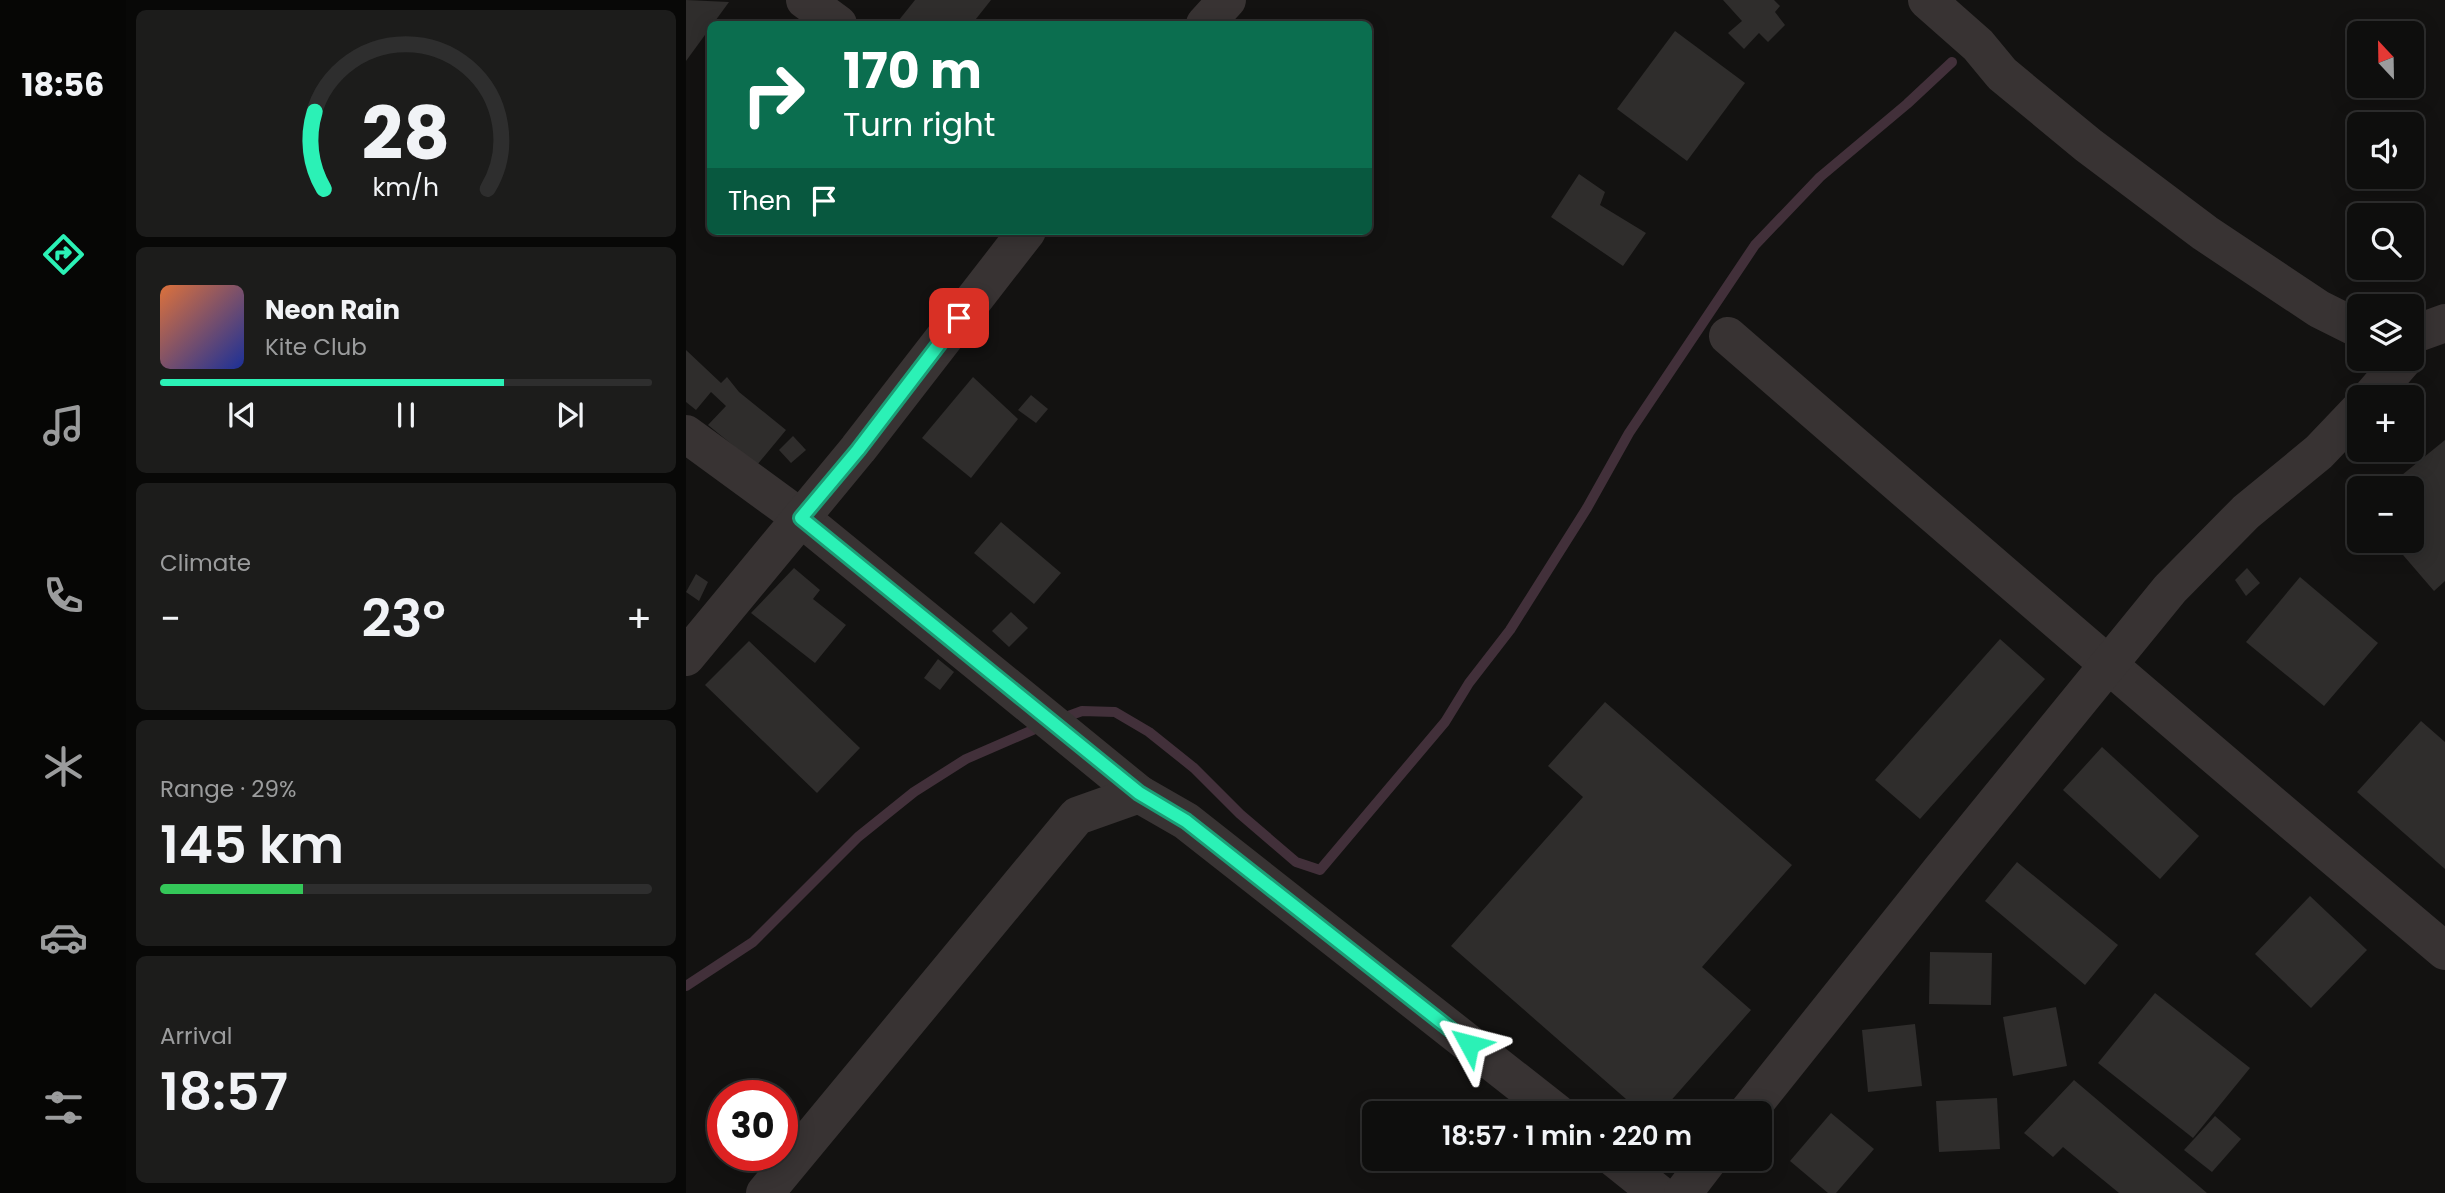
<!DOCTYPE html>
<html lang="en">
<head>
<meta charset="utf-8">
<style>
  :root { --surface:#0e0e0d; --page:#1c1c1b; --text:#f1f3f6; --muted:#9b9c9d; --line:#2e2e2e; --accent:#2bf1b6 }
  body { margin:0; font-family:Poppins,sans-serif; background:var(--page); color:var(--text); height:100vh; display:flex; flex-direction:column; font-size:26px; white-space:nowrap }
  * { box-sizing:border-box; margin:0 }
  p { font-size:23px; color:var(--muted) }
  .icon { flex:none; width:38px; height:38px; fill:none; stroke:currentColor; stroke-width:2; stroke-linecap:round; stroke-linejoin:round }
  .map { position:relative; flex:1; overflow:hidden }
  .side { display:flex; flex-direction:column; gap:10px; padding:10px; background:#080807; width:560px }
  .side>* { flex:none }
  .hud { position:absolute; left:21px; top:21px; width:665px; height:214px; border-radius:10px; box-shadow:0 4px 18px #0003,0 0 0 2px var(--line); background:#0b6e4f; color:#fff; overflow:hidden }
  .needle { width:46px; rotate:338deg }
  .buttons { position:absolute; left:1661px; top:21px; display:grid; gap:14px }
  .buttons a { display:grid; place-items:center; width:77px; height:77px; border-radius:10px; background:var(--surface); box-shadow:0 4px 18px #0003,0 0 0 2px var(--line); font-size:35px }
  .speed { position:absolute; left:21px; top:1080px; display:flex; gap:14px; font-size:35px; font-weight:700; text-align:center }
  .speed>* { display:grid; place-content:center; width:91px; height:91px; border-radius:50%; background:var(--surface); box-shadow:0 4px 18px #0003,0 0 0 2px var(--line); line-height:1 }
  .speed .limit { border:10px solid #d22; background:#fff; color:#111 }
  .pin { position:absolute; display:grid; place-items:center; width:60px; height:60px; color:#fff; margin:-30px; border-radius:14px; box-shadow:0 4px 10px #0006 }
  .me { position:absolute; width:77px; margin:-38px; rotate:308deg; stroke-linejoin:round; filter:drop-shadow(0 0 5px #0008) }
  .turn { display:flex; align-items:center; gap:24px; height:147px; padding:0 21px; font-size:32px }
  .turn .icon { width:91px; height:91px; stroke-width:2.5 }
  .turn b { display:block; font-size:49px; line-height:60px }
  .then { display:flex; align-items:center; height:66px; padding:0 21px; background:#0003; gap:14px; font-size:26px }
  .big { font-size:52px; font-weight:600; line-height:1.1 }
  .side .widget { flex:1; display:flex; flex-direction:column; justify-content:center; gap:10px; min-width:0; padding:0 24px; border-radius:10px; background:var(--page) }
  .side .dial { align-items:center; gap:0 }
  .dial svg { height:182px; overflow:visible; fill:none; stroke:var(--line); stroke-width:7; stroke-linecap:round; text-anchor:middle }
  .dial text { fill:var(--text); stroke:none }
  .song { display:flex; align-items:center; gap:21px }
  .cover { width:84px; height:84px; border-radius:10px; background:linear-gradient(135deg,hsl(20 70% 55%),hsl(230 70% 35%)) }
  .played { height:7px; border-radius:4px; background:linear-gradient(90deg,var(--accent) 70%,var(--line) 70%) }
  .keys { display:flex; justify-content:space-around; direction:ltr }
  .heat { display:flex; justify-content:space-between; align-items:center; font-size:38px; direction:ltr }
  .charge { height:10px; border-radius:5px; background:linear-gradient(90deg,#34c759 29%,var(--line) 0) }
  .trip { position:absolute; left:676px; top:1101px; width:410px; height:70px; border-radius:10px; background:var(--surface); box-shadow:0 4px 18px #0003,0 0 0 2px var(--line); font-weight:600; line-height:70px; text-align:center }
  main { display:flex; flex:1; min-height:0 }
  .tabs { display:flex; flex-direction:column; width:126px; justify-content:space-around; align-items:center; background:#060605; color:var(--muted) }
  .tabs .icon { width:49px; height:49px }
  .tabs .selected { color:var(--accent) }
  .tabs b { font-size:32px; color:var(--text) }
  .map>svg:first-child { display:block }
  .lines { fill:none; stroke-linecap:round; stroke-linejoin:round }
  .stream { stroke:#42303a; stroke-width:10 }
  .building { fill:#2f2d2c }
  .minor { stroke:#383333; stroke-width:38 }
  .route-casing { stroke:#1c9d76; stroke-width:18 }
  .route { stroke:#2bf1b6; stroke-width:12 }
</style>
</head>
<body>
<main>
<nav class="tabs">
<b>18:56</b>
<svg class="icon selected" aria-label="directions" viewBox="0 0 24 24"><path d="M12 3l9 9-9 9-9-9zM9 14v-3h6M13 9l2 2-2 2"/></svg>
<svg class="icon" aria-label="music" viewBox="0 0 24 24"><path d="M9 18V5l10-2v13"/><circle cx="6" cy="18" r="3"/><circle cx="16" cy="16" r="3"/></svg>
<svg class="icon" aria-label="phone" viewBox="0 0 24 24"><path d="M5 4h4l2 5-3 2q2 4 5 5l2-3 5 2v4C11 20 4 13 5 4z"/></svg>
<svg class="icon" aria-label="climate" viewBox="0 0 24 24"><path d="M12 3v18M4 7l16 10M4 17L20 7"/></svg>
<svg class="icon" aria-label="car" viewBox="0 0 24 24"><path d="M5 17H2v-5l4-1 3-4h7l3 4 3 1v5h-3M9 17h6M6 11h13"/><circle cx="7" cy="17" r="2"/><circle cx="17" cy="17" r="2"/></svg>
<svg class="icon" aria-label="filters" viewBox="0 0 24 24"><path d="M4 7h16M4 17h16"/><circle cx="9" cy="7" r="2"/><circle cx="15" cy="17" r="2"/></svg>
</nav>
<section class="side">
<div class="widget dial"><svg viewBox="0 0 100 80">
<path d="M14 69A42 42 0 1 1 86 69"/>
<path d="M14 69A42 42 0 0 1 10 35" stroke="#2bf1b6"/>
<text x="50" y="56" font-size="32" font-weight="700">28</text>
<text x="50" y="72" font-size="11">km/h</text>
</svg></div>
<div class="widget">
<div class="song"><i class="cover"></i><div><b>Neon Rain</b><p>Kite Club</p></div></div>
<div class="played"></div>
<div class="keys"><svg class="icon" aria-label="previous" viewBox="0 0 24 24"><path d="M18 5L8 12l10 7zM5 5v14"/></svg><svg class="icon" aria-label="pause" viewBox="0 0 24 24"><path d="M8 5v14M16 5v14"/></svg><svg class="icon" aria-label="next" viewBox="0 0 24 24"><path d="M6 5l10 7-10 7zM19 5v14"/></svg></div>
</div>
<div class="widget"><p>Climate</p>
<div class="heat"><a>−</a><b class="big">23°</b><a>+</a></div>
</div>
<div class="widget"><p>Range · 29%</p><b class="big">145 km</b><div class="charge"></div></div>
<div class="widget"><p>Arrival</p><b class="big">18:57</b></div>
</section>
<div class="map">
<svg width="1759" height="1193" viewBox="0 0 1759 1193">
  <rect width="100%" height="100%" fill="#131211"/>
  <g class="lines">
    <g class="stream">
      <polyline points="377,718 396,711 429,712 463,732 508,768 554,814 610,862 634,870 759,722 783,683 824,630 901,508 943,433 1069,245 1134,177 1221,104 1266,62"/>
      <polyline points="0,986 67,942 172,837 228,792 280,759 356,726"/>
    </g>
  </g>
  <g class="building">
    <polygon points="0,0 43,2 0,61"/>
    <polygon points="229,0 305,0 286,24 218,24 213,20"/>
    <polygon points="1037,0 1088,0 1094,6 1089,12 1099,25 1082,42 1073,33 1058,49 1042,33 1056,21"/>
    <polygon points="989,31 1059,83 1001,161 931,109"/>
    <polygon points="893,174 919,192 914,205 960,233 937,266 865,217"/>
    <polygon points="0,350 35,383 41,377 53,392 100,430 71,465 22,425 40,406 25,392 10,410 0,402"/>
    <polygon points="287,377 332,419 285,478 236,438"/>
    <polygon points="345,395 362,409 350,423 332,410"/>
    <polygon points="107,436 120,450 105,463 93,450"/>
    <polygon points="1759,440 1759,581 1748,591 1705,541 1726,541 1726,488 1700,488"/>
    <polygon points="315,522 375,573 348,604 288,553"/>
    <polygon points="108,568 134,590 127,599 160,625 129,663 65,613"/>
    <polygon points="1561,568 1574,583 1560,596 1549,580"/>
    <polygon points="10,574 22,582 13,601 0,592"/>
    <polygon points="1614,577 1692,643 1638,706 1560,642"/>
    <polygon points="325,612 342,628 323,647 306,631"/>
    <polygon points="1314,639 1359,679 1234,819 1189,780"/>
    <polygon points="63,641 174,748 131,793 19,685"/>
    <polygon points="252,659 268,672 254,690 238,678"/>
    <polygon points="919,702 1106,865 1016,967 1065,1010 974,1113 956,1113 765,946 897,797 862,766"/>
    <polygon points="1735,721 1759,742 1759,869 1671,792"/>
    <polygon points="1416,747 1513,836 1474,879 1377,790"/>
    <polygon points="1331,862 1432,945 1399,985 1299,901"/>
    <polygon points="1624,896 1681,950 1625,1008 1569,954"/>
    <polygon points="1244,952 1306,953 1305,1005 1243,1004"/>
    <polygon points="1469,993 1564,1068 1507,1138 1412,1063"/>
    <polygon points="1370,1007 1381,1066 1327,1076 1317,1017"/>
    <polygon points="1229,1024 1236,1086 1182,1092 1176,1030"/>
    <polygon points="1388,1080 1521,1193 1433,1193 1377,1147 1367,1157 1338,1133"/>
    <polygon points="1311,1098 1314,1149 1253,1152 1250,1101"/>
    <polygon points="1145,1113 1188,1149 1150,1193 1142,1193 1104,1161"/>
    <polygon points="1529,1116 1555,1139 1526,1172 1498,1150"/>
  </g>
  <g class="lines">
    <g class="minor">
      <polyline points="119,0 152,24"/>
      <polyline points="1241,0 1292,45 1316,74 1402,145 1519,233 1633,309 1673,329"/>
      <polyline points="519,24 541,0"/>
      <polyline points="1726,335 1759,323"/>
      <path d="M1042 336C1279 542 1518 748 1759 951"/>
      <polyline points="1685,397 1718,359"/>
      <polyline points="0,434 115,518 453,794"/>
      <polyline points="0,657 172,449 341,231"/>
      <polyline points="1061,1113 1255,870 1484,589 1560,512 1633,452 1673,410"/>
      <polyline points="928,1158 972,1193"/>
      <polyline points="79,1193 391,816 453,794 500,821 871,1113"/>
      <polyline points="997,1193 1024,1158"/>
    </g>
  </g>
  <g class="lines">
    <defs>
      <polyline id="route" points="273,318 172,450 115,518 453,793 500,821 783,1044"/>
    </defs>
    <use href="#route" class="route-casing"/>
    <use href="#route" class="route"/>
  </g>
</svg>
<div class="buttons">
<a><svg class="needle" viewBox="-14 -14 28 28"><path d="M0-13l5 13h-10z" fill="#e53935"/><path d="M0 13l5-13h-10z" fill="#9b9c9d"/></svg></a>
<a><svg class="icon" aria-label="sound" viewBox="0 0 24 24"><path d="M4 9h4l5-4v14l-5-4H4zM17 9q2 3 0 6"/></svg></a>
<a><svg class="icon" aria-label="search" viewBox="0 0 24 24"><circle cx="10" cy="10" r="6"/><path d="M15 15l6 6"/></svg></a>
<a><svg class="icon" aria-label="layers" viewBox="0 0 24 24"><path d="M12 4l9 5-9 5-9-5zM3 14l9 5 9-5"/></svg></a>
<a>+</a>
<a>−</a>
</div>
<div class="speed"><div class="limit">30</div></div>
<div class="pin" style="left:273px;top:318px;background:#d93025"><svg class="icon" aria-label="arrive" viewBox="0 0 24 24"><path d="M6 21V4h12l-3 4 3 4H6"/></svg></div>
<svg class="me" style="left:783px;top:1044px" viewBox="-20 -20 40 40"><path d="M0-17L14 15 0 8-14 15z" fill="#2bf1b6" stroke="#fff" stroke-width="4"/></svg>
<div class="trip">18:57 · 1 min · 220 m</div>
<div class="hud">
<div class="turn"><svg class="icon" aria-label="right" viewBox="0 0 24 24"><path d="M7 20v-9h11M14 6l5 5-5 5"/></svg><div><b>170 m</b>Turn right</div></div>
<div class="then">Then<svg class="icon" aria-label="arrive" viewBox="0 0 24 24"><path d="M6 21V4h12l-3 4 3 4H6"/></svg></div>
</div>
</div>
</main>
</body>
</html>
